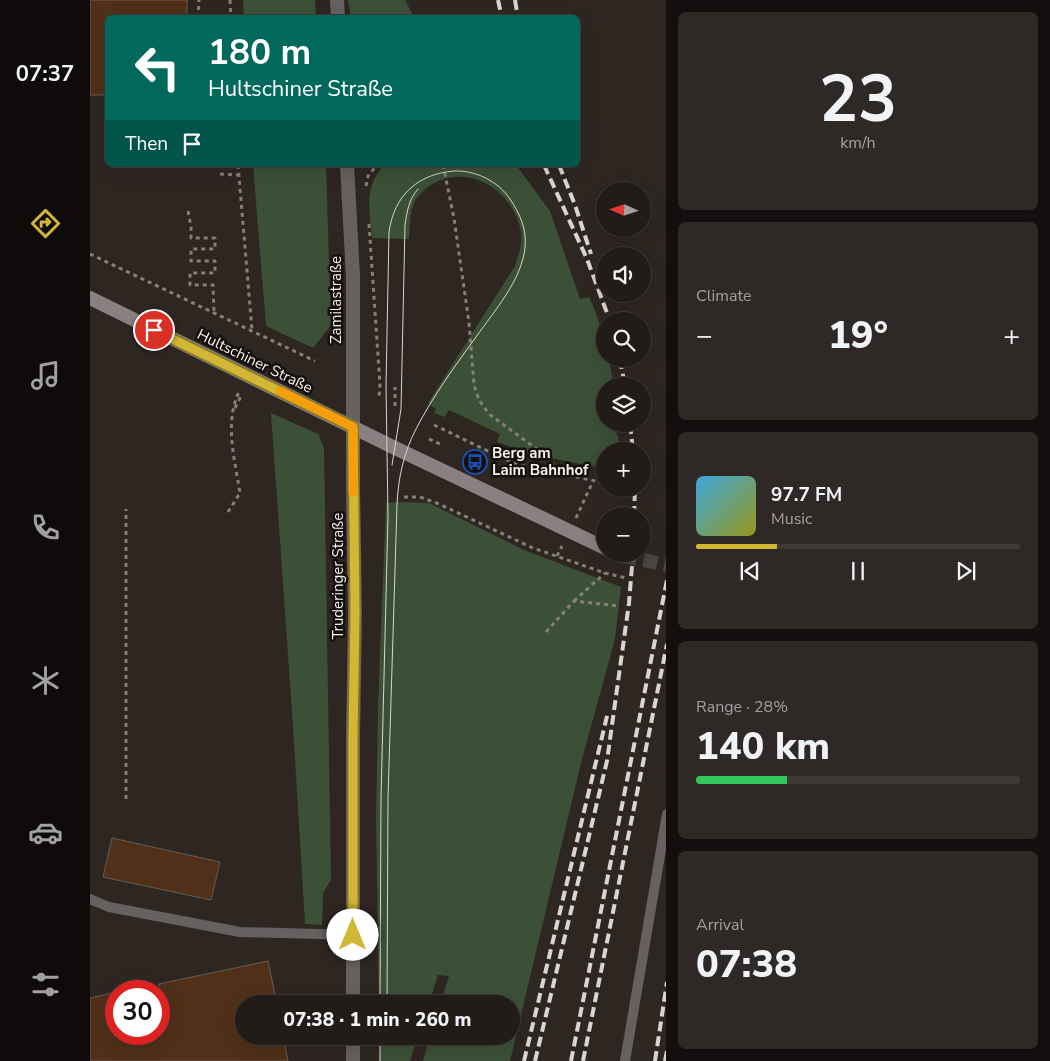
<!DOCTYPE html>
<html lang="en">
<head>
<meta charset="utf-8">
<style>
  :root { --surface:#221c19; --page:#2e2926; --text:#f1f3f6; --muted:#a2a1a2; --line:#3f3a38; --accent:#d2b635 }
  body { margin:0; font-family:"Nunito Sans",sans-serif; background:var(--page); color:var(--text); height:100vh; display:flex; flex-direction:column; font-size:19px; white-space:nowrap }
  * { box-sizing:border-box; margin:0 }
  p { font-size:16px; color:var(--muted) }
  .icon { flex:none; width:28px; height:28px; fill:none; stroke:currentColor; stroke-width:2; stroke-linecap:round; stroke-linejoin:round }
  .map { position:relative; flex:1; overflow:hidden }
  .drawer { display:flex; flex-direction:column; gap:12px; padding:12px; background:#130f0e; width:384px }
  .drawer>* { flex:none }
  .hud { position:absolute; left:15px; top:15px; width:475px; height:152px; border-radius:8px; box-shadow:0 5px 20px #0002,0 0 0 1px var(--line); background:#00695c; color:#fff; overflow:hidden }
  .needle { width:32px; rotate:273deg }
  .buttons { position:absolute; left:506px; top:182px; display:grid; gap:10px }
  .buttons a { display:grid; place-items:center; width:55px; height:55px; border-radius:50%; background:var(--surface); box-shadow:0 5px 20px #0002,0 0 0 1px var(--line); font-size:25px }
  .speed { position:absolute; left:15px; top:980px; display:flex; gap:10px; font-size:25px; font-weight:700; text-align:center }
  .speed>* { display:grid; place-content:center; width:65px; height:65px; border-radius:50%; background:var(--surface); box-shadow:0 5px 20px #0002,0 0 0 1px var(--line); line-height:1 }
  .speed .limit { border:8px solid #d22; background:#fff; color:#111 }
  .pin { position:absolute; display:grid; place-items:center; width:42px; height:42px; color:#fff; margin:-21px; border:2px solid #fff; border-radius:50%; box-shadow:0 1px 5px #0007 }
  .me { position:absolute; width:55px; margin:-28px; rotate:0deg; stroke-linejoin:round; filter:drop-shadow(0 0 4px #0008) }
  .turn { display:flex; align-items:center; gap:18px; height:105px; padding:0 20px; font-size:22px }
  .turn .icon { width:65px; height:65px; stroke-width:2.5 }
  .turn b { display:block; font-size:35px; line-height:42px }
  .then { display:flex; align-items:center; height:48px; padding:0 20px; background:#0003; gap:10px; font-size:19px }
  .big { font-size:38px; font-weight:800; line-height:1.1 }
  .drawer .card { flex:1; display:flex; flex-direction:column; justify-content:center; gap:8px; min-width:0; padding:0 18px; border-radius:8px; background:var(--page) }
  .drawer .dial { align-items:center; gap:0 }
  .dial b { font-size:65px; line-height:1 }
  .song { display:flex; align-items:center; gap:15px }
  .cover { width:60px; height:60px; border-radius:8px; background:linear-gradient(135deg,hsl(200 70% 55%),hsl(60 70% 35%)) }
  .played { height:5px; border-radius:2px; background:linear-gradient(90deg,var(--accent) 25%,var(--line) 25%) }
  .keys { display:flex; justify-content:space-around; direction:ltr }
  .heat { display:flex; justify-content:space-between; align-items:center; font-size:28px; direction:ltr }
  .charge { height:8px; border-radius:4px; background:linear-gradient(90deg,#34c759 28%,var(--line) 0) }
  .trip { position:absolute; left:145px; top:995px; width:285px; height:50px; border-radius:25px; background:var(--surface); box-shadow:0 5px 20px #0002,0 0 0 1px var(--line); font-weight:800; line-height:50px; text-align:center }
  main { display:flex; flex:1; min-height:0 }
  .menu { display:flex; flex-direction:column; width:90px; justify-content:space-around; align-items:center; background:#0e0b0a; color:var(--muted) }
  .menu .icon { width:35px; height:35px }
  .menu .on { color:var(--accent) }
  .menu b { font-size:22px; color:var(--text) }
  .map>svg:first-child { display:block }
  .green { fill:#3c5038 }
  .building { fill:#503018; stroke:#665d57 }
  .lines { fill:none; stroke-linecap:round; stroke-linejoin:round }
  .secondary-tunnel { stroke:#4c4540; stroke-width:14; stroke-dasharray:14 7; stroke-linecap:butt }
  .path { stroke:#867f7a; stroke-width:3; stroke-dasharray:4 4; stroke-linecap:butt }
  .service { stroke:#666161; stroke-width:10 }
  .minor { stroke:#666161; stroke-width:14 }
  .secondary { stroke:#898081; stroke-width:14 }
  .tram { stroke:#dbd5d1; stroke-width:1 }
  .rail { stroke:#dbd5d1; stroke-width:4; stroke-dasharray:10 5; stroke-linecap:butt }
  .route-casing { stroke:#887622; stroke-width:12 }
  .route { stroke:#d2b635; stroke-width:9 }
  .slow { stroke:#f59e0b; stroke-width:9 }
  .labels { text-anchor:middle; stroke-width:5; stroke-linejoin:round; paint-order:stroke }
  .street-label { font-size:15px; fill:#f9f3ef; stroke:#14100e }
  .poi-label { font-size:15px; font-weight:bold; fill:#f9f3ef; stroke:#14100e; text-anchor:start }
</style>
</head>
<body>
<main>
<nav class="menu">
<b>07:37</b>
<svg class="icon on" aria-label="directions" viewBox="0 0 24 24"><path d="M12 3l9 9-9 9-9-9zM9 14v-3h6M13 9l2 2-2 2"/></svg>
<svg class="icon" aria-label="music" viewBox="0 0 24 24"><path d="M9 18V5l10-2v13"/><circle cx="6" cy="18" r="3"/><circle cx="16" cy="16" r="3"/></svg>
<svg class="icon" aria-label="phone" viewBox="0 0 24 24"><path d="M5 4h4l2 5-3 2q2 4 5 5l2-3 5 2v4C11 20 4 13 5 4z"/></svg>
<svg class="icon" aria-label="climate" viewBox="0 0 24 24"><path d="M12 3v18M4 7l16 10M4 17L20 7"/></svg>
<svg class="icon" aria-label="car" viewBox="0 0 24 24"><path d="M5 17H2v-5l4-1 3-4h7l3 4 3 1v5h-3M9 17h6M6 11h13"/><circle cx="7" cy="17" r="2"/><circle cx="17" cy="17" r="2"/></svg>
<svg class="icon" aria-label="filters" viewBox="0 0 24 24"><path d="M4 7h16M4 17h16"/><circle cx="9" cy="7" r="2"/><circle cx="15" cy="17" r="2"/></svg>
</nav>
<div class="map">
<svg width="577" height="1061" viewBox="0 0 577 1061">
  <rect width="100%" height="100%" fill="#2e2621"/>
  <g class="green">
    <polygon points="153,0 225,0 226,17 154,17"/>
    <polygon points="258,0 315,0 324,17 261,17"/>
    <polygon points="163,165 236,165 241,325 223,348 176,326"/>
    <path d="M294 165H426L460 211 490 299 499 297C508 316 515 337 515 359H519L524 386H515V424H524L532 451H515V468C478 462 442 455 407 442L410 434 359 410 355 417 344 413 346 409 338 403 425 266C428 256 433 244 431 232 424 191 379 162 341 185 335 189 328 195 325 201 319 213 320 227 319 239L282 238C280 208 273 189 294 165Z"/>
    <polygon points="181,413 228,434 234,448 241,880 233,893 232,925 215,924 203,726"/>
    <polygon points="312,502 339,503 434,550 531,587 525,639 491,763 420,1061 333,1061 340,1036 421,1036 421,1004 350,1004 359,976 348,975 339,1004 289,1004 286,820 288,706 296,503"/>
    <polygon points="290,1036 328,1036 320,1061 289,1061"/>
  </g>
  <g class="building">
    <polygon points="0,0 97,0 97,18 18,18 18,95 0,95"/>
    <polygon points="22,838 130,862 121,900 13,877"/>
    <polygon points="178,961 187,1004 154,1004 154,1036 193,1036 198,1061 0,1061 0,998 26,992 26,1034 69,1034 69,984"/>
  </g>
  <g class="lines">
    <polyline class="secondary-tunnel" points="533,556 577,565"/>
    <g class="path">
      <polyline points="140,0 141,18"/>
      <polyline points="108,18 109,0"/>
      <polyline points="148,165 162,330"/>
      <polyline points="353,165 364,218 379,323 384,385 389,400 399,414 459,458 469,474"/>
      <polyline points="130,174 149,175"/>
      <polyline points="276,186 278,176 287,165"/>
      <polyline points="98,211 101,227 101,238 125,238 125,249 101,249 101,261 125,261 125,273 100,273 100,285 123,285 124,312"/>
      <polyline points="279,224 290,385 289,396"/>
      <polyline points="0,254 225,361"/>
      <polyline points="305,406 305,387"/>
      <polyline points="145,408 152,394"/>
      <polyline points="344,425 425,464 515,483"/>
      <polyline points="339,439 350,444"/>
      <polyline points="419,474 425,464"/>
      <polyline points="314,497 330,497 349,504 443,548 515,573 536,578"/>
      <path d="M138 512 150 493C145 461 134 422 149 392"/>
      <polyline points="486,518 503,481"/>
      <polyline points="467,556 472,546"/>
      <polyline points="484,601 515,573"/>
      <polyline points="456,632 484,601 529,606"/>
      <polyline points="36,799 36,509"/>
    </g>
    <g class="service">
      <polyline points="0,899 19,907 150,932 263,935"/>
      <polyline points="535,1061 577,814"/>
    </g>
    <g class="minor">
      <polyline points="247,0 248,18"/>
      <polyline points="257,165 263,276 263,486 265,613 263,737 263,1004"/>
      <polyline points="263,1036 263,1061"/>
    </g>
    <g class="secondary">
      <polyline points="0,298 305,448 515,548"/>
      <polyline points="529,554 533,556"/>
    </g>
    <g class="tram">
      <path d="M302 465 311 409 315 225C317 211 319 199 328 189"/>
      <path d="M290 1004 291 798 298 517 296 385 299 232C304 196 327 174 364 171 385 170 408 181 420 199 430 214 437 229 435 248 431 281 405 310 386 337 365 366 343 396 326 429 314 452 308 478 307 505L298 798 297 1004"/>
      <polyline points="290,1061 290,1036"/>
    </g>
    <g class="rail">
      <polyline points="408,0 412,18"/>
      <polyline points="425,0 428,18"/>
      <polyline points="454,165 497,259 520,321"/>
      <polyline points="469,165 485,205 501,254"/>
      <polyline points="530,359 535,386"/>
      <polyline points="540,424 543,451"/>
      <polyline points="544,516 545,489"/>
      <polyline points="434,1061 518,712"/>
      <polyline points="445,1061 517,761 539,603 543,554"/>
      <polyline points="481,1061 577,580"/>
      <polyline points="493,1061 577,644"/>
      <polyline points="565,1061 577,982"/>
      <polyline points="575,1061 577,1051"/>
    </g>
  </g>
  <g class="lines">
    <defs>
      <polyline id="route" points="64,330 263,427 265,613 263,737 263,935"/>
    </defs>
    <use href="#route" class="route-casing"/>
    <use href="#route" class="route"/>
    <polyline class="slow" points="190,391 263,427 263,492"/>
  </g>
  <defs>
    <symbol id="bus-ring" viewBox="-11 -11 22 22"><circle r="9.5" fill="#14100e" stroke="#1a4fb4" stroke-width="1.5"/><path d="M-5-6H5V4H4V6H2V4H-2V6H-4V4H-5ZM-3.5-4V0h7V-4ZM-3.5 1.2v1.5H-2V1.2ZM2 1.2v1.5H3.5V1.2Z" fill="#1a4fb4"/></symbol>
  </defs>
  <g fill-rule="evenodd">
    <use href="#bus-ring" x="371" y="448" width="28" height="28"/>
  </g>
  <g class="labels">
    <g class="street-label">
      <text transform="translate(246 300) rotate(-90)" y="5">Zamilastraße</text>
      <text transform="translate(165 361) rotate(26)" y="5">Hultschiner Straße</text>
      <text transform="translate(248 576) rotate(-90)" y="5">Truderinger Straße</text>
    </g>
    <g class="poi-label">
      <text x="402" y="458">Berg am<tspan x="402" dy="17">Laim Bahnhof</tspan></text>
    </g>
  </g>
</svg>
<div class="buttons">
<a><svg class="needle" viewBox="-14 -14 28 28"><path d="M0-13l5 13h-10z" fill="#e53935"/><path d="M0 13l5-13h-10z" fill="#a2a1a2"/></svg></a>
<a><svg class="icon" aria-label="sound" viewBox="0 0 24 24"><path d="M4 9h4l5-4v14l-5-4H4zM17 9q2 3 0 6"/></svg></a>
<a><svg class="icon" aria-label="search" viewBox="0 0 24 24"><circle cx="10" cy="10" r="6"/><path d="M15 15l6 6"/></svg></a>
<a><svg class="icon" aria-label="layers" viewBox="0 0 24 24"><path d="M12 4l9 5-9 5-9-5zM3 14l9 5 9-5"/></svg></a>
<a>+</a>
<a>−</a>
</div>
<div class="speed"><div class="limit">30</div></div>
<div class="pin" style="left:64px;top:330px;background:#d93025"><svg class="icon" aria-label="arrive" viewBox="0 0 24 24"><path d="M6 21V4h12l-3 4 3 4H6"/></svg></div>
<svg class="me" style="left:263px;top:935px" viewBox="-20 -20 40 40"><circle r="19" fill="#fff"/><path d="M0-13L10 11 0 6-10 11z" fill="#d2b635"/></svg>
<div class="trip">07:38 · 1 min · 260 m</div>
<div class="hud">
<div class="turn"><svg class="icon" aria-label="left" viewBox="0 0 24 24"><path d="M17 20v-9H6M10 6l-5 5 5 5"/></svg><div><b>180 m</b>Hultschiner Straße</div></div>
<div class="then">Then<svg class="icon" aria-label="arrive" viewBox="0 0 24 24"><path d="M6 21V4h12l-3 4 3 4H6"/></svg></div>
</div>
</div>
<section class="drawer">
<div class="card dial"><b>23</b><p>km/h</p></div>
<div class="card"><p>Climate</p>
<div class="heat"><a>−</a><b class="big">19°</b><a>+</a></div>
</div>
<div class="card">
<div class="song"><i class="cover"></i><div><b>97.7 FM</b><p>Music</p></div></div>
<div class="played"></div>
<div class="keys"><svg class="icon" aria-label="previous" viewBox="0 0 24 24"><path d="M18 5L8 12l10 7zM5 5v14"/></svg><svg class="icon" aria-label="pause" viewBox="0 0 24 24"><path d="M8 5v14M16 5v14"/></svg><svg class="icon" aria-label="next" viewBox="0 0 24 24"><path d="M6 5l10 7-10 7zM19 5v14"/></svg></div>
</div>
<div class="card"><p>Range · 28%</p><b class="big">140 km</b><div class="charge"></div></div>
<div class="card"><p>Arrival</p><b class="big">07:38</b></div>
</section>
</main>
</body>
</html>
